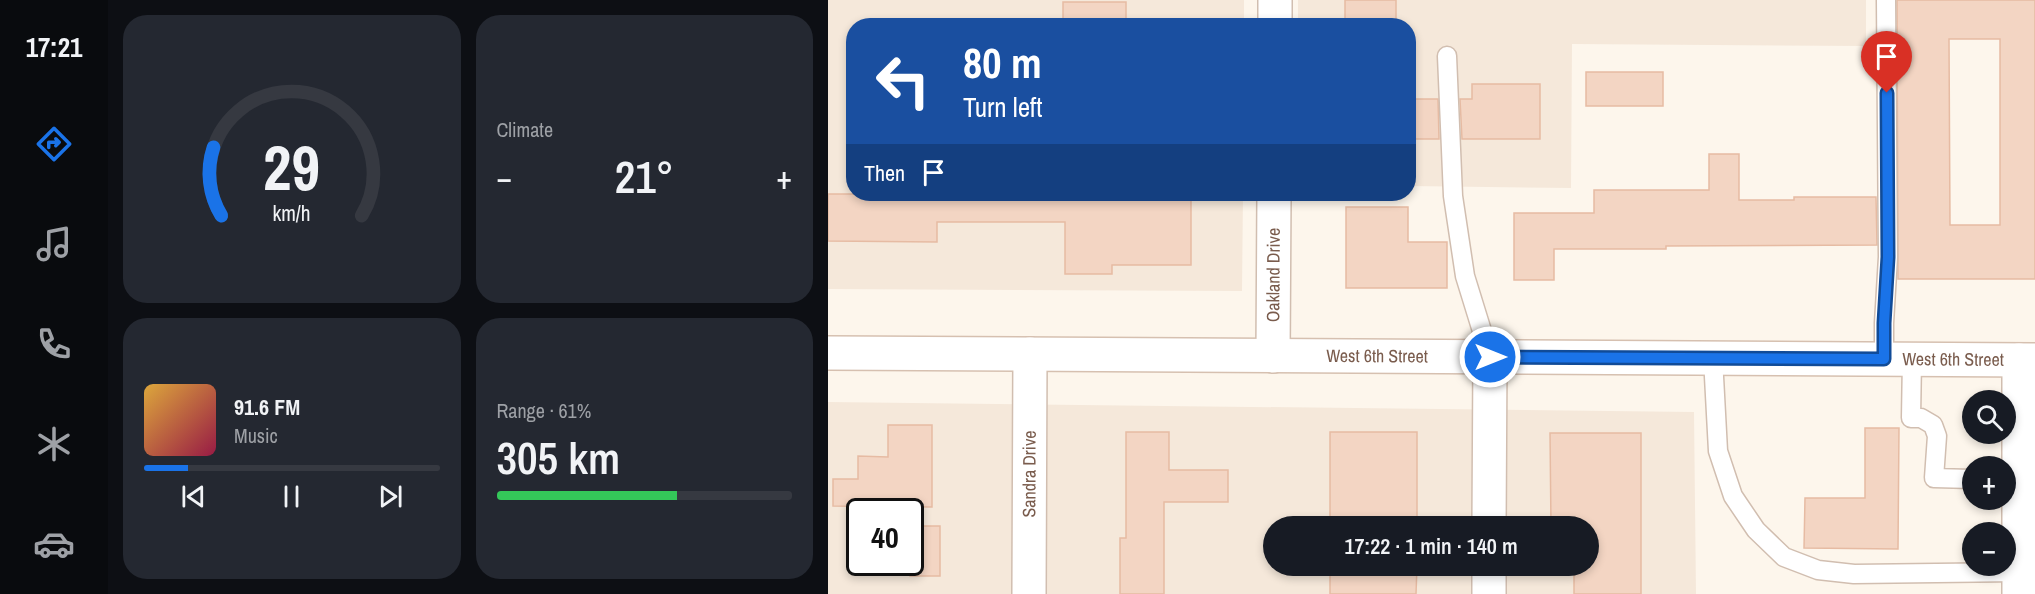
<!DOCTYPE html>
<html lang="en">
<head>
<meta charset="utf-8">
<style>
  :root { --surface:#171b24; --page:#242831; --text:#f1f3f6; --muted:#9ea1a6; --line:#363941; --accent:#1a73e8 }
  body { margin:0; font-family:"Archivo Narrow",sans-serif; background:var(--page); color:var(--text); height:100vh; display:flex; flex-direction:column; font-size:22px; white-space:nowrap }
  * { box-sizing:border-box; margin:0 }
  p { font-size:20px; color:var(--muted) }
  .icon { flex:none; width:33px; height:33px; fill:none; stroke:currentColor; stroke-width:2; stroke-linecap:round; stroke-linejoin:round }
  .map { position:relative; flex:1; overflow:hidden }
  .sheet { display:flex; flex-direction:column; gap:15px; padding:15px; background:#0d0f14; width:720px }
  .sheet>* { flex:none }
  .hud { position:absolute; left:18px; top:18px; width:570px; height:183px; border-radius:24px; box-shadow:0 3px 9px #0003; background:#1a4fa0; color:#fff; overflow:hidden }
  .fabs { position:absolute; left:1134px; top:390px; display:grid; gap:12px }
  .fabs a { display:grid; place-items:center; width:54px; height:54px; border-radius:50%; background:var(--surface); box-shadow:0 3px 9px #0003; font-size:30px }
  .speed { position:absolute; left:18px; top:498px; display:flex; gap:12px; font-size:30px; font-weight:700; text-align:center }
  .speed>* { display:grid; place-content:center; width:78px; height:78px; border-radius:50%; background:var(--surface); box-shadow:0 3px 9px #0003; line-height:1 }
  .speed .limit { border:3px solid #111; border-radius:9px; background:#fff; color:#111 }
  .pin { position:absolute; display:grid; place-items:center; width:51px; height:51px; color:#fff; margin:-62px -26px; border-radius:50% 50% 50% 0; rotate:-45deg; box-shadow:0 0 6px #0007 }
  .pin .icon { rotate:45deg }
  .me { position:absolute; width:66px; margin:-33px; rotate:90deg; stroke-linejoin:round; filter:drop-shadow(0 0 4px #0008) }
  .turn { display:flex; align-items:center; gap:21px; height:126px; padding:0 18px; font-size:27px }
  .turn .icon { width:78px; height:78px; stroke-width:2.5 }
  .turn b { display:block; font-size:42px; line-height:51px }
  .then { display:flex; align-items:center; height:57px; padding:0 18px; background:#0003; gap:12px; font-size:22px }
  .big { font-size:45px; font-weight:600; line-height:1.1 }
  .sheet .tile { flex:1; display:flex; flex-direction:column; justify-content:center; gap:9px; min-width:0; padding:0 21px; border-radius:24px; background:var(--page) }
  .sheet .dial { align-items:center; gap:0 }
  .dial svg { height:156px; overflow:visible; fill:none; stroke:var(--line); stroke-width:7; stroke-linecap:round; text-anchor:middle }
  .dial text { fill:var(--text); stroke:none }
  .song { display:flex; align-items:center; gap:18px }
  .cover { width:72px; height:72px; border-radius:9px; background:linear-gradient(135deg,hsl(40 70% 55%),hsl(340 70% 35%)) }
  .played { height:6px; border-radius:3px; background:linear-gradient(90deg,var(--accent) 15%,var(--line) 15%) }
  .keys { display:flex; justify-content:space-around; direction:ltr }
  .heat { display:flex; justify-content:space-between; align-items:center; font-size:33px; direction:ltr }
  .charge { height:9px; border-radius:4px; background:linear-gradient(90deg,#34c759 61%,var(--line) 0) }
  .sheet .tiles { flex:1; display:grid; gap:15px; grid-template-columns:repeat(2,1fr) }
  .trip { position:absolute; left:435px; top:516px; width:336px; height:60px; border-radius:30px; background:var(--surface); box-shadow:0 3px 9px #0003; font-weight:600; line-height:60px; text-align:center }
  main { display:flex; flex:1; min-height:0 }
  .tab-bar { display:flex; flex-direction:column; width:108px; justify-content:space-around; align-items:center; background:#090b0e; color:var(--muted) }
  .tab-bar .icon { width:42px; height:42px }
  .tab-bar .current { color:var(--accent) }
  .tab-bar b { font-size:27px; color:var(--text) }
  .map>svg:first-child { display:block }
  .residential { fill:#f5e8da; fill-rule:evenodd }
  .building { fill:#f3d5c3; stroke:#e6bba3; stroke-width:1.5; fill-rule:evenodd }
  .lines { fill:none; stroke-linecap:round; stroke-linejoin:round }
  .lane-casing { stroke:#d1beb0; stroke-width:21 }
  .street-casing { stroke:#d1beb0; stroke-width:36 }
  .secondary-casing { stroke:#d6c0b0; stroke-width:36 }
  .lane { stroke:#fff; stroke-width:18 }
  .street { stroke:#fff; stroke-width:33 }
  .secondary { stroke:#fff; stroke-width:33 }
  .route-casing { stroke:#114b97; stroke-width:15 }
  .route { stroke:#1a73e8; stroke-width:10 }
  .labels { text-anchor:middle; stroke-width:5; stroke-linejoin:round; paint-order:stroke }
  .street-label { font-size:18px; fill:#7a5c4d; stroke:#fffaf3 }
</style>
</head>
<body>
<main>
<nav class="tab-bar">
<b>17:21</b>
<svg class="icon current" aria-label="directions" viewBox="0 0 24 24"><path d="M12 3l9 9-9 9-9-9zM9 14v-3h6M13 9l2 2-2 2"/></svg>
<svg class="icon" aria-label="music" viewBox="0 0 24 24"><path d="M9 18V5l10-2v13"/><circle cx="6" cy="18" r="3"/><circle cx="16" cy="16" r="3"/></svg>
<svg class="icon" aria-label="phone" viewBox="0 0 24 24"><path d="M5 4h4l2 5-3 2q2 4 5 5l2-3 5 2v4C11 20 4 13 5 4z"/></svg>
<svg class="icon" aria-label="climate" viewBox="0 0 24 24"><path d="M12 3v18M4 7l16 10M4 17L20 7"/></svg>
<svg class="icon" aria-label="car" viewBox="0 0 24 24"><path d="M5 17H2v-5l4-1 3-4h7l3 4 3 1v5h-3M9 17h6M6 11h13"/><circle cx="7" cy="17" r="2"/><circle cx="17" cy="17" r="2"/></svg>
</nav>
<section class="sheet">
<div class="tiles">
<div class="tile dial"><svg viewBox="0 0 100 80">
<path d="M14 69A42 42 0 1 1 86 69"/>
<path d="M14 69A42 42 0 0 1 10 34" stroke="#1a73e8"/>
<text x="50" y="56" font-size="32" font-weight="700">29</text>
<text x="50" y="72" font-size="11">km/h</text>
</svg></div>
<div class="tile"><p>Climate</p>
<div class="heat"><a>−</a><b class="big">21°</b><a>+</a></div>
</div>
<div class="tile">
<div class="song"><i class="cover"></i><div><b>91.6 FM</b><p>Music</p></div></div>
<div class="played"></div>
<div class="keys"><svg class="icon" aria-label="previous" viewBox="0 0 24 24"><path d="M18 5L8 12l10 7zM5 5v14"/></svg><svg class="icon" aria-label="pause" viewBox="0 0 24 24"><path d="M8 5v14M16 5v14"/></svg><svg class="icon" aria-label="next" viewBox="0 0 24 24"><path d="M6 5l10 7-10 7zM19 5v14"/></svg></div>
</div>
<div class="tile"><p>Range · 61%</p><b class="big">305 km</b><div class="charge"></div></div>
</div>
</section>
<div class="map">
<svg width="1207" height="594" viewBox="0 0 1207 594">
  <rect width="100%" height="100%" fill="#fdf6ec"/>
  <g class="residential">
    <polygon points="0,0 416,0 416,25 26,26 26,194 415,194 414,291 0,289"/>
    <polygon points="470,0 1038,0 1038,46 744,44 743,188 581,186 580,26 470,26"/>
    <path d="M0 402 866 412 868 594H0ZM32 512H82V562H32ZM446 526H760V566H446Z"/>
  </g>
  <g class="building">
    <rect x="517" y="0" width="51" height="26"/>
    <path d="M1069 0H1207V279H1070ZM1121 39H1172V225H1122Z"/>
    <rect x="235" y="2" width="63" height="24"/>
    <rect x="758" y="72" width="77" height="34"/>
    <polygon points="644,84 712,84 712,139 634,139 632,99 644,99"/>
    <polygon points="580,99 610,99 611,139 580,139"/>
    <polygon points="881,154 911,154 911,200 966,200 966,197 1048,197 1049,245 838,246 838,249 726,249 726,280 686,280 686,213 766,213 766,190 881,190"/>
    <polygon points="0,194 363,194 363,265 284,265 284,274 237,274 237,222 109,222 109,242 0,241"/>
    <polygon points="518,207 580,207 580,242 619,242 619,288 518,288"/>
    <polygon points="60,425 104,425 104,507 5,506 5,479 30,479 30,456 60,457"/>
    <polygon points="1037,428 1071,428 1070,549 976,548 977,498 1037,498"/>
    <polygon points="298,432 341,432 341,470 400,470 400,502 336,502 336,594 292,594 292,538 298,538"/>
    <rect x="502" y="432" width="87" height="94"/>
    <polygon points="722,433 813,433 813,594 746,594 746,566 760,566 760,526 723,526"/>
    <rect x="82" y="526" width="30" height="50"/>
    <polygon points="502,566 589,566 588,594 502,594"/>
  </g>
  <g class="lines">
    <defs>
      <g id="lane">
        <polyline points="619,56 625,196 637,276 662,357"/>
        <polyline points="885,358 890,451 905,496 928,530 956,557 990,570 1026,574 1191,572"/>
        <polyline points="1056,359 1056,323 1060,257 1058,0"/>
        <polyline points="1084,359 1083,418 1093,418 1105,425 1109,436 1106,478 1144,479"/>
      </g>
      <g id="street">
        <polyline points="447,26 447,0"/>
        <path id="s1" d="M445 356 446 194"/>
        <polyline points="661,526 662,357"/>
        <path id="s2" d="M201 594 202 354"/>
        <polyline points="661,594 661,566"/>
        <polyline points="1191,594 1191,360"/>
      </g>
      <g id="secondary">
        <path id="s3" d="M0 353 1207 360"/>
      </g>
    </defs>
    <use href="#lane" class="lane-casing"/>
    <use href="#street" class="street-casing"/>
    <use href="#secondary" class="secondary-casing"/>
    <use href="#lane" class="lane"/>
    <use href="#street" class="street"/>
    <use href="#secondary" class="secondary"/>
  </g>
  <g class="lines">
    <defs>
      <polyline id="route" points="662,357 1056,359 1056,323 1060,257 1059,93"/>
    </defs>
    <use href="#route" class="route-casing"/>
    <use href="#route" class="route"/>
  </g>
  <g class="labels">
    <g class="street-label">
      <text dy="6" stroke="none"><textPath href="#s1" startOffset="81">Oakland Drive</textPath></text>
      <text dy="6" stroke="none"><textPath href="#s3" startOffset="549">West 6th Street</textPath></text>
      <text dy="6" stroke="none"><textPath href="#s3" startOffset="1125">West 6th Street</textPath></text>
      <text dy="6" stroke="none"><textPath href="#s2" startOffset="120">Sandra Drive</textPath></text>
    </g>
  </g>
</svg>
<div class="fabs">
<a><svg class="icon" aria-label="search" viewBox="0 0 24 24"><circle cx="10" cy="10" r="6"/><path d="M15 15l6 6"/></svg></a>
<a>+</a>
<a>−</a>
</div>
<div class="speed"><div class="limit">40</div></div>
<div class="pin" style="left:1059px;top:93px;background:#d93025"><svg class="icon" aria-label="arrive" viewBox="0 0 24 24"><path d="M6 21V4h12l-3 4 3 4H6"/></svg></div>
<svg class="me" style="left:662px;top:357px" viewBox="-20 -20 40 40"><circle r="17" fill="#1a73e8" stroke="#fff" stroke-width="3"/><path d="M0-11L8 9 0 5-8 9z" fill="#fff"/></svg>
<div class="trip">17:22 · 1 min · 140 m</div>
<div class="hud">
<div class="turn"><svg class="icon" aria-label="left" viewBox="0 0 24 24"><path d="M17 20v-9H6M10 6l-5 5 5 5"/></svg><div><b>80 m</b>Turn left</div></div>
<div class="then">Then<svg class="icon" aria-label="arrive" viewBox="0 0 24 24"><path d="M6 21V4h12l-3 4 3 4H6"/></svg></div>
</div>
</div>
</main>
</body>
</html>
